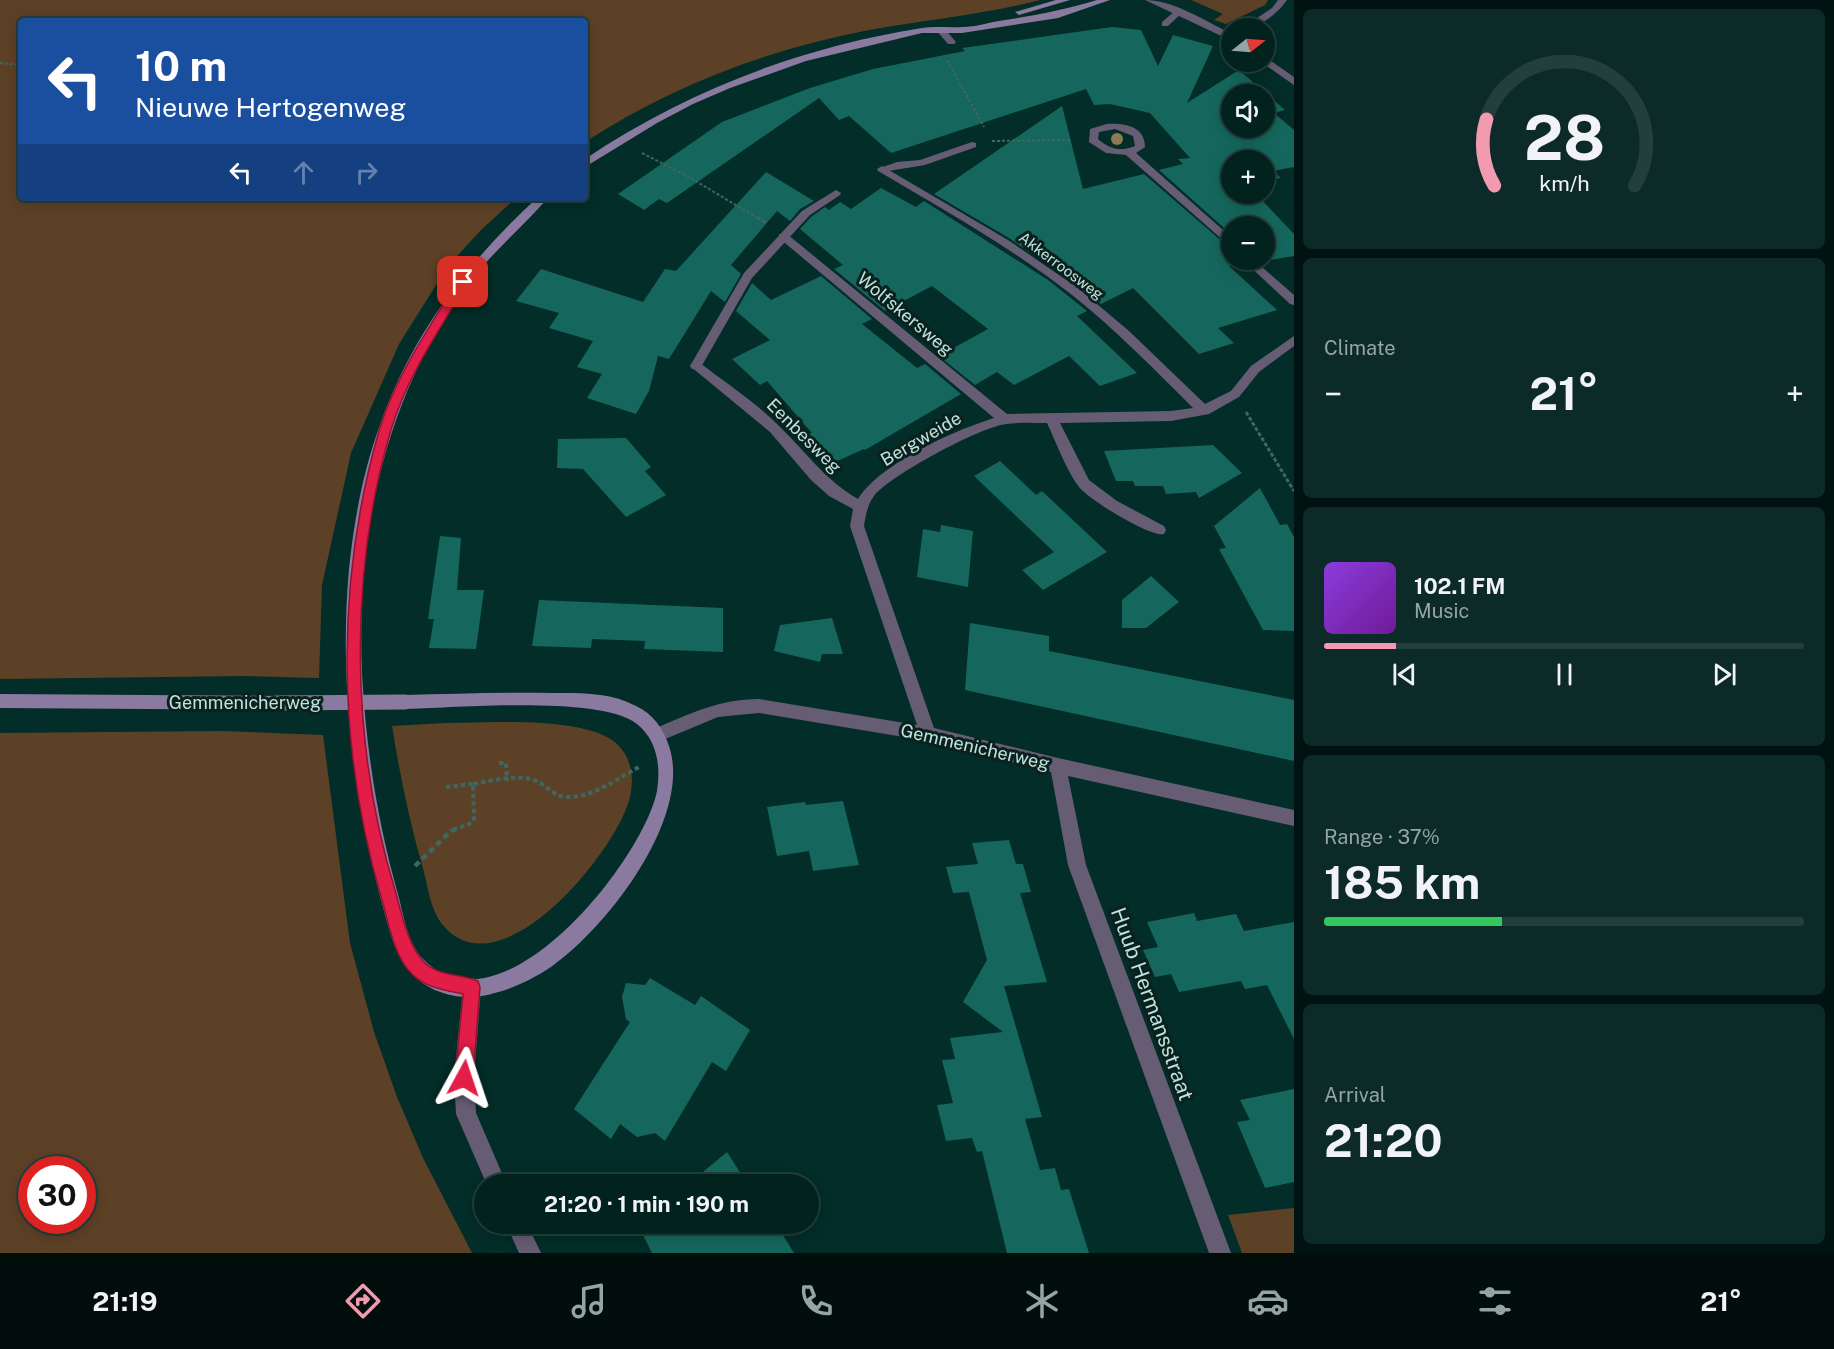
<!DOCTYPE html>
<html lang="en">
<head>
<meta charset="utf-8">
<style>
  :root { --surface:#02221e; --page:#0c2a27; --text:#f1f3f6; --muted:#96a4a4; --line:#233f3c; --accent:#f29ab0 }
  body { margin:0; font-family:"Public Sans",sans-serif; background:var(--page); color:var(--text); height:100vh; display:flex; flex-direction:column; font-size:22px; white-space:nowrap }
  * { box-sizing:border-box; margin:0 }
  p { font-size:20px; color:var(--muted) }
  .icon { flex:none; width:33px; height:33px; fill:none; stroke:currentColor; stroke-width:2; stroke-linecap:round; stroke-linejoin:round }
  .map { position:relative; flex:1; overflow:hidden }
  .panel { display:flex; flex-direction:column; gap:9px; padding:9px; background:#011310; width:540px }
  .panel>* { flex:none }
  .banner { position:absolute; left:18px; top:18px; width:570px; height:183px; border-radius:6px; box-shadow:0 3px 15px #0003,0 0 0 2px var(--line); background:#1a4fa0; color:#fff; overflow:hidden }
  .needle { width:39px; rotate:73deg }
  .controls { position:absolute; left:1221px; top:18px; display:grid; gap:12px }
  .controls a { display:grid; place-items:center; width:54px; height:54px; border-radius:50%; background:var(--surface); box-shadow:0 3px 15px #0003,0 0 0 2px var(--line); font-size:30px }
  .speed { position:absolute; left:18px; top:1156px; display:flex; gap:12px; font-size:30px; font-weight:700; text-align:center }
  .speed>* { display:grid; place-content:center; width:78px; height:78px; border-radius:50%; background:var(--surface); box-shadow:0 3px 15px #0003,0 0 0 2px var(--line); line-height:1 }
  .speed .limit { border:9px solid #d22; background:#fff; color:#111 }
  .pin { position:absolute; display:grid; place-items:center; width:51px; height:51px; color:#fff; margin:-26px; border-radius:12px; box-shadow:0 3px 9px #0006 }
  .me { position:absolute; width:66px; margin:-33px; rotate:5deg; stroke-linejoin:round; filter:drop-shadow(0 0 4px #0008) }
  .turn { display:flex; align-items:center; gap:21px; height:126px; padding:0 18px; font-size:27px }
  .turn .icon { width:78px; height:78px; stroke-width:2.5 }
  .turn b { display:block; font-size:42px; line-height:51px }
  .lanes { display:flex; align-items:center; height:57px; padding:0 18px; background:#0003; justify-content:center; gap:30px; direction:ltr }
  .lanes .off { opacity:.35 }
  .big { font-size:45px; font-weight:700; line-height:1.1 }
  .panel .tile { flex:1; display:flex; flex-direction:column; justify-content:center; gap:9px; min-width:0; padding:0 21px; border-radius:9px; background:var(--page) }
  .panel .dial { align-items:center; gap:0 }
  .dial svg { height:156px; overflow:visible; fill:none; stroke:var(--line); stroke-width:7; stroke-linecap:round; text-anchor:middle }
  .dial text { fill:var(--text); stroke:none }
  .song { display:flex; align-items:center; gap:18px }
  .cover { width:72px; height:72px; border-radius:9px; background:linear-gradient(135deg,hsl(270 70% 55%),hsl(280 70% 35%)) }
  .played { height:6px; border-radius:3px; background:linear-gradient(90deg,var(--accent) 15%,var(--line) 15%) }
  .keys { display:flex; justify-content:space-around; direction:ltr }
  .heat { display:flex; justify-content:space-between; align-items:center; font-size:33px; direction:ltr }
  .charge { height:9px; border-radius:4px; background:linear-gradient(90deg,#34c759 37%,var(--line) 0) }
  .trip { position:absolute; left:474px; top:1174px; width:345px; height:60px; border-radius:30px; background:var(--surface); box-shadow:0 3px 15px #0003,0 0 0 2px var(--line); font-weight:700; line-height:60px; text-align:center }
  .menu { display:flex; height:96px; justify-content:space-around; align-items:center; background:#010e0c; color:var(--muted) }
  .menu .icon { width:42px; height:42px }
  .menu .active { color:var(--accent) }
  .menu b { font-size:27px; color:var(--text) }
  main { display:flex; flex:1; min-height:0 }
  .map>svg:first-child { display:block }
  .green { fill:#5d4126; fill-rule:evenodd }
  .building { fill:#15675d; fill-rule:evenodd }
  .lines { fill:none; stroke-linecap:round; stroke-linejoin:round }
  .path-far3 { stroke:#3f6761; stroke-width:2; stroke-dasharray:3 2; stroke-linecap:butt }
  .path-far2 { stroke:#3f6761; stroke-width:3; stroke-dasharray:4 2; stroke-linecap:butt }
  .path-far1 { stroke:#3f6761; stroke-width:4; stroke-dasharray:4.5 3; stroke-linecap:butt }
  .path { stroke:#3f6761; stroke-width:4.5; stroke-dasharray:6 4; stroke-linecap:butt }
  .lane { fill:#665c74; fill-rule:evenodd }
  .street { fill:#665c74; fill-rule:evenodd }
  .secondary { fill:#8a7aa0; fill-rule:evenodd }
  .secondary-bridge { stroke:#8a7aa0; stroke-width:15 }
  .tree { fill:#8d7952 }
  .route { fill:#e11d48; stroke:#92132f; stroke-width:1.5 }
  .labels { text-anchor:middle; stroke-width:6; stroke-linejoin:round; paint-order:stroke }
  .far-street-label { font-size:15px; fill:#bfe2dc; stroke:#0a211e }
  .street-label { font-size:18px; fill:#bfe2dc; stroke:#0a211e }
  .near-street-label { font-size:21px; fill:#bfe2dc; stroke:#0a211e }
</style>
</head>
<body>
<main>
<div class="map">
<svg width="1294" height="1253" viewBox="0 0 1294 1253">
  <rect width="100%" height="100%" fill="#032d28"/>
  <g class="green">
    <path d="M0 0H1040C982 15 923 20 864 31 766 50 669 87 585 142V21H21V198H516L481 230 448 266 399 344 351 453 322 585 319 678 245 676 0 679Z"/>
    <polygon points="1191,0 1268,0 1265,5 1226,24 1214,20 1223,14"/>
    <path d="M446 723C488 723 590 715 619 746 632 760 634 778 630 797 618 850 499 996 442 924 431 910 428 889 424 872 410 824 400 776 392 726Z"/>
    <path d="M224 731 323 735 350 943 374 1032 397 1097 423 1158 472 1253H0V733ZM32 1170H82V1221H32Z"/>
    <polygon points="1294,1208 1294,1253 1242,1253 1228,1215"/>
  </g>
  <g class="building">
    <path d="M1112 27 1141 30 1158 66 1173 35 1213 46 1187 103 1239 70 1285 110 1274 113 1294 130V167L1273 171 1281 178 1264 181V160H1232V194H1256L1294 234V256L1259 262 1257 260H1264V226H1232V235L1159 170 1183 164 1178 159 1190 158 1150 113 1110 104 1094 105 1086 89 891 153 849 116 839 120 819 98 667 203 659 199 644 210 618 194 722 122 810 88 873 69 965 51 962 48ZM1232 94H1264V128H1232Z"/>
    <polygon points="1062,106 1083,189 1144,174 1232,250 1232,260 1241,260 1244,264 1229,266 1277,310 1218,328 1234,343 1199,354 1133,288 1101,304 1079,286 1009,238 934,194"/>
    <polygon points="766,172 814,201 800,209 790,221 777,211 731,265 741,274 725,302 711,291 669,359 658,356 649,391 636,414 587,398 602,374 577,367 593,341 549,328 559,313 516,301 541,269 643,302 665,269 676,271"/>
    <polygon points="881,188 916,207 924,201 1048,280 1087,311 1077,316 1137,373 1100,386 1069,356 1014,385 997,372 975,385 939,356 988,329 932,286 885,311 834,269 843,265 800,229 811,217 825,207 829,210 840,202 851,209"/>
    <polygon points="821,276 872,319 862,324 917,368 925,364 961,394 865,450 864,449 835,462 829,454 820,458 802,437 812,433 767,381 760,385 732,359 770,340 736,311 752,283 771,300"/>
    <polygon points="626,438 651,467 645,471 666,495 626,517 583,469 557,468 558,439"/>
    <polygon points="1213,445 1242,473 1199,498 1196,492 1166,494 1163,486 1135,486 1133,481 1116,481 1104,451"/>
    <polygon points="1000,461 1036,495 1042,491 1107,552 1043,590 1022,570 1054,552 974,476"/>
    <polygon points="1260,488 1280,525 1287,524 1294,537 1294,631 1263,630 1219,549 1226,548 1214,526"/>
    <polygon points="941,525 973,531 968,587 917,577 923,529 940,532"/>
    <polygon points="440,536 461,538 457,590 484,590 476,649 429,648 434,619 428,619"/>
    <polygon points="1151,576 1179,602 1146,628 1122,628 1122,600"/>
    <polygon points="539,600 723,608 723,652 644,649 645,641 592,639 591,648 532,646"/>
    <polygon points="832,618 843,654 822,654 820,662 774,651 780,625"/>
    <polygon points="970,623 1049,636 1049,651 1294,700 1294,761 965,690"/>
    <polygon points="843,801 859,865 813,871 809,851 777,856 767,807 805,802 806,805"/>
    <polygon points="1009,840 1016,864 1023,864 1031,892 1020,893 1047,982 1004,986 1042,1117 1025,1119 1040,1170 1055,1168 1061,1190 1069,1189 1089,1253 1007,1253 982,1151 977,1152 972,1138 946,1141 937,1105 953,1103 942,1060 955,1059 950,1038 1003,1032 963,1002 987,960 969,892 953,893 946,867 978,864 972,843"/>
    <polygon points="1194,913 1197,921 1236,914 1244,931 1294,922 1294,1039 1267,985 1245,989 1241,981 1179,992 1171,974 1155,977 1143,950 1158,947 1147,922"/>
    <polygon points="650,978 695,1005 701,996 750,1030 726,1071 712,1062 665,1141 655,1133 637,1137 620,1124 611,1139 574,1109 630,1022 626,1019 622,997 626,983 645,985"/>
    <polygon points="1294,1089 1294,1182 1265,1188 1237,1122 1250,1120 1240,1100"/>
    <polygon points="727,1152 748,1185 701,1185 703,1184 698,1176"/>
    <polygon points="653,1224 776,1224 794,1253 652,1253 642,1233"/>
  </g>
  <g class="lines">
    <g class="path-far3">
      <polyline points="947,60 984,127"/>
      <polyline points="0,63 21,65"/>
      <polyline points="992,141 1071,140"/>
      <polyline points="642,153 689,177 759,219"/>
    </g>
    <g class="path-far2">
      <polyline points="757,217 766,223"/>
      <polyline points="1246,412 1294,491"/>
    </g>
    <g class="path-far1">
      <polyline points="499,763 506,763 507,781"/>
      <polyline points="446,787 473,784"/>
      <path d="M453 830 469 824 474 819 473 784C492 781 515 774 534 780 546 784 554 797 567 797 593 798 619 777 641 766"/>
    </g>
    <polyline class="path" points="415,866 451,831 456,829"/>
    <g class="lane">
      <polygon points="1176,10 1183,12 1168,26 1162,26 1162,22"/>
      <polygon points="937,27 943,27 956,42 954,44 948,44 935,29"/>
      <polygon points="972,142 976,143 976,147 925,165 882,172 877,169 897,162 920,160"/>
      <polygon points="836,190 841,193 840,195 810,215 752,278 700,369 692,369 690,366 744,273 802,211"/>
    </g>
    <g class="street">
      <path d="M1145 0C1174 0 1205 21 1232 34V41Z"/>
      <path d="M1278 0H1287C1277 14 1260 28 1242 28L1272 8Z"/>
      <polygon points="1264,56 1294,77 1294,85 1261,62 1264,62"/>
      <path d="M1107 124C1124 123 1145 126 1145 147L1136 153 1232 238V248L1126 155 1106 153 1089 142 1090 129ZM1115 129 1133 136 1135 146C1121 152 1109 149 1098 139L1099 132Z"/>
      <path d="M882 166 1008 240 1078 288 1129 331 1205 404 1231 391 1251 366 1294 336V346L1259 372 1239 397 1209 414 1171 421 1060 423 1089 480 1117 501 1164 526 1166 530 1164 534C1151 538 1088 499 1079 487 1066 470 1056 442 1047 423 1034 423 1019 422 1006 424 980 427 889 476 874 496 867 506 866 514 864 526L934 728 1058 758 1294 810V826L1068 776 1086 865 1231 1253H1209L1068 865 1051 772 928 741 759 713 718 717 658 742 652 740 650 735 652 730C688 714 720 699 759 699L917 725 850 526 853 509 829 496 811 480 770 432 690 366 692 363H700C727 384 757 403 780 427 807 453 825 480 858 499 881 463 953 431 994 418L779 238V234H787L1007 414 1171 411 1193 408C1154 369 1115 329 1072 295 1012 248 944 210 878 171L877 169Z"/>
      <polygon points="1243,260 1254,260 1294,295 1294,305 1290,304"/>
      <polygon points="472,978 479,980 481,987 474,1078 476,1113 507,1185 487,1185 456,1114 454,1078 463,987 465,980"/>
      <polygon points="506,1224 527,1224 541,1253 519,1253"/>
    </g>
    <g class="secondary">
      <polygon points="1056,0 1070,0 1019,15 1015,12"/>
      <path d="M1097 0H1110L1058 18 962 33H922L806 61 730 88 693 104 657 123 585 167V159C686 91 801 47 922 28 936 26 949 28 963 27 975 27 987 23 999 21 1033 16 1064 10 1097 0Z"/>
      <path d="M537 198H548C524 225 496 249 473 278 385 392 356 532 362 673 366 750 378 824 399 898 404 918 408 943 423 959 500 1040 643 861 657 791 661 766 657 740 637 724 602 695 454 708 405 709L399 707 397 702 399 697 405 695C454 694 503 692 552 693 581 693 610 692 636 706 653 714 663 728 669 746 693 817 607 928 551 967 527 983 494 998 464 997 444 996 423 987 409 971 393 952 388 923 381 900 353 792 339 680 349 569 354 521 363 471 380 425 411 336 468 261 537 198Z"/>
      <polygon points="0,694 276,696 282,698 284,703 282,708 276,710 0,708"/>
    </g>
    <polyline class="secondary-bridge" points="276,703 405,702"/>
  </g>
  <circle class="tree" cx="1117" cy="139" r="6"/>
  <path class="route" d="M463 278 468 282C440 329 407 376 391 430 348 575 351 746 395 890 402 914 407 943 423 961 438 977 459 973 478 981L480 987 473 1078 470 1084 464 1087 458 1084 455 1078 463 994C444 990 427 988 413 975 394 957 389 924 382 900 337 748 335 583 379 431 395 376 430 327 459 279Z"/>
  <g class="labels">
    <g class="far-street-label">
      <text transform="translate(1061 266) rotate(37)" y="5">Akkerroosweg</text>
    </g>
    <g class="street-label">
      <text transform="translate(905 314) rotate(40)" y="6">Wolfskersweg</text>
      <text transform="translate(804 436) rotate(45)" y="6">Eenbesweg</text>
      <text transform="translate(921 439) rotate(-30)" y="6">Bergweide</text>
      <text x="245" y="709">Gemmenicherweg</text>
      <text transform="translate(975 747) rotate(13)" y="6">Gemmenicherweg</text>
    </g>
    <g class="near-street-label">
      <text transform="translate(1152 1004) rotate(70)" y="7">Huub Hermansstraat</text>
    </g>
  </g>
</svg>
<div class="controls">
<a><svg class="needle" viewBox="-14 -14 28 28"><path d="M0-13l5 13h-10z" fill="#e53935"/><path d="M0 13l5-13h-10z" fill="#96a4a4"/></svg></a>
<a><svg class="icon" aria-label="sound" viewBox="0 0 24 24"><path d="M4 9h4l5-4v14l-5-4H4zM17 9q2 3 0 6"/></svg></a>
<a>+</a>
<a>−</a>
</div>
<div class="speed"><div class="limit">30</div></div>
<div class="pin" style="left:463px;top:282px;background:#d93025"><svg class="icon" aria-label="arrive" viewBox="0 0 24 24"><path d="M6 21V4h12l-3 4 3 4H6"/></svg></div>
<svg class="me" style="left:464px;top:1078px" viewBox="-20 -20 40 40"><path d="M0-17L14 15 0 8-14 15z" fill="#e11d48" stroke="#fff" stroke-width="4"/></svg>
<div class="trip">21:20 · 1 min · 190 m</div>
<div class="banner">
<div class="turn"><svg class="icon" aria-label="left" viewBox="0 0 24 24"><path d="M17 20v-9H6M10 6l-5 5 5 5"/></svg><div><b>10 m</b>Nieuwe Hertogenweg</div></div>
<div class="lanes"><svg class="icon" aria-label="left" viewBox="0 0 24 24"><path d="M17 20v-9H6M10 6l-5 5 5 5"/></svg><svg class="icon off" aria-label="ahead" viewBox="0 0 24 24"><path d="M12 20V5M6 11l6-6 6 6"/></svg><svg class="icon off" aria-label="right" viewBox="0 0 24 24"><path d="M7 20v-9h11M14 6l5 5-5 5"/></svg></div>
</div>
</div>
<section class="panel">
<div class="tile dial"><svg viewBox="0 0 100 80">
<path d="M14 69A42 42 0 1 1 86 69"/>
<path d="M14 69A42 42 0 0 1 10 35" stroke="#f29ab0"/>
<text x="50" y="56" font-size="32" font-weight="700">28</text>
<text x="50" y="72" font-size="11">km/h</text>
</svg></div>
<div class="tile"><p>Climate</p>
<div class="heat"><a>−</a><b class="big">21°</b><a>+</a></div>
</div>
<div class="tile">
<div class="song"><i class="cover"></i><div><b>102.1 FM</b><p>Music</p></div></div>
<div class="played"></div>
<div class="keys"><svg class="icon" aria-label="previous" viewBox="0 0 24 24"><path d="M18 5L8 12l10 7zM5 5v14"/></svg><svg class="icon" aria-label="pause" viewBox="0 0 24 24"><path d="M8 5v14M16 5v14"/></svg><svg class="icon" aria-label="next" viewBox="0 0 24 24"><path d="M6 5l10 7-10 7zM19 5v14"/></svg></div>
</div>
<div class="tile"><p>Range · 37%</p><b class="big">185 km</b><div class="charge"></div></div>
<div class="tile"><p>Arrival</p><b class="big">21:20</b></div>
</section>
</main>
<nav class="menu">
<b>21:19</b>
<svg class="icon active" aria-label="directions" viewBox="0 0 24 24"><path d="M12 3l9 9-9 9-9-9zM9 14v-3h6M13 9l2 2-2 2"/></svg>
<svg class="icon" aria-label="music" viewBox="0 0 24 24"><path d="M9 18V5l10-2v13"/><circle cx="6" cy="18" r="3"/><circle cx="16" cy="16" r="3"/></svg>
<svg class="icon" aria-label="phone" viewBox="0 0 24 24"><path d="M5 4h4l2 5-3 2q2 4 5 5l2-3 5 2v4C11 20 4 13 5 4z"/></svg>
<svg class="icon" aria-label="climate" viewBox="0 0 24 24"><path d="M12 3v18M4 7l16 10M4 17L20 7"/></svg>
<svg class="icon" aria-label="car" viewBox="0 0 24 24"><path d="M5 17H2v-5l4-1 3-4h7l3 4 3 1v5h-3M9 17h6M6 11h13"/><circle cx="7" cy="17" r="2"/><circle cx="17" cy="17" r="2"/></svg>
<svg class="icon" aria-label="filters" viewBox="0 0 24 24"><path d="M4 7h16M4 17h16"/><circle cx="9" cy="7" r="2"/><circle cx="15" cy="17" r="2"/></svg>
<b>21°</b>
</nav>
</body>
</html>
